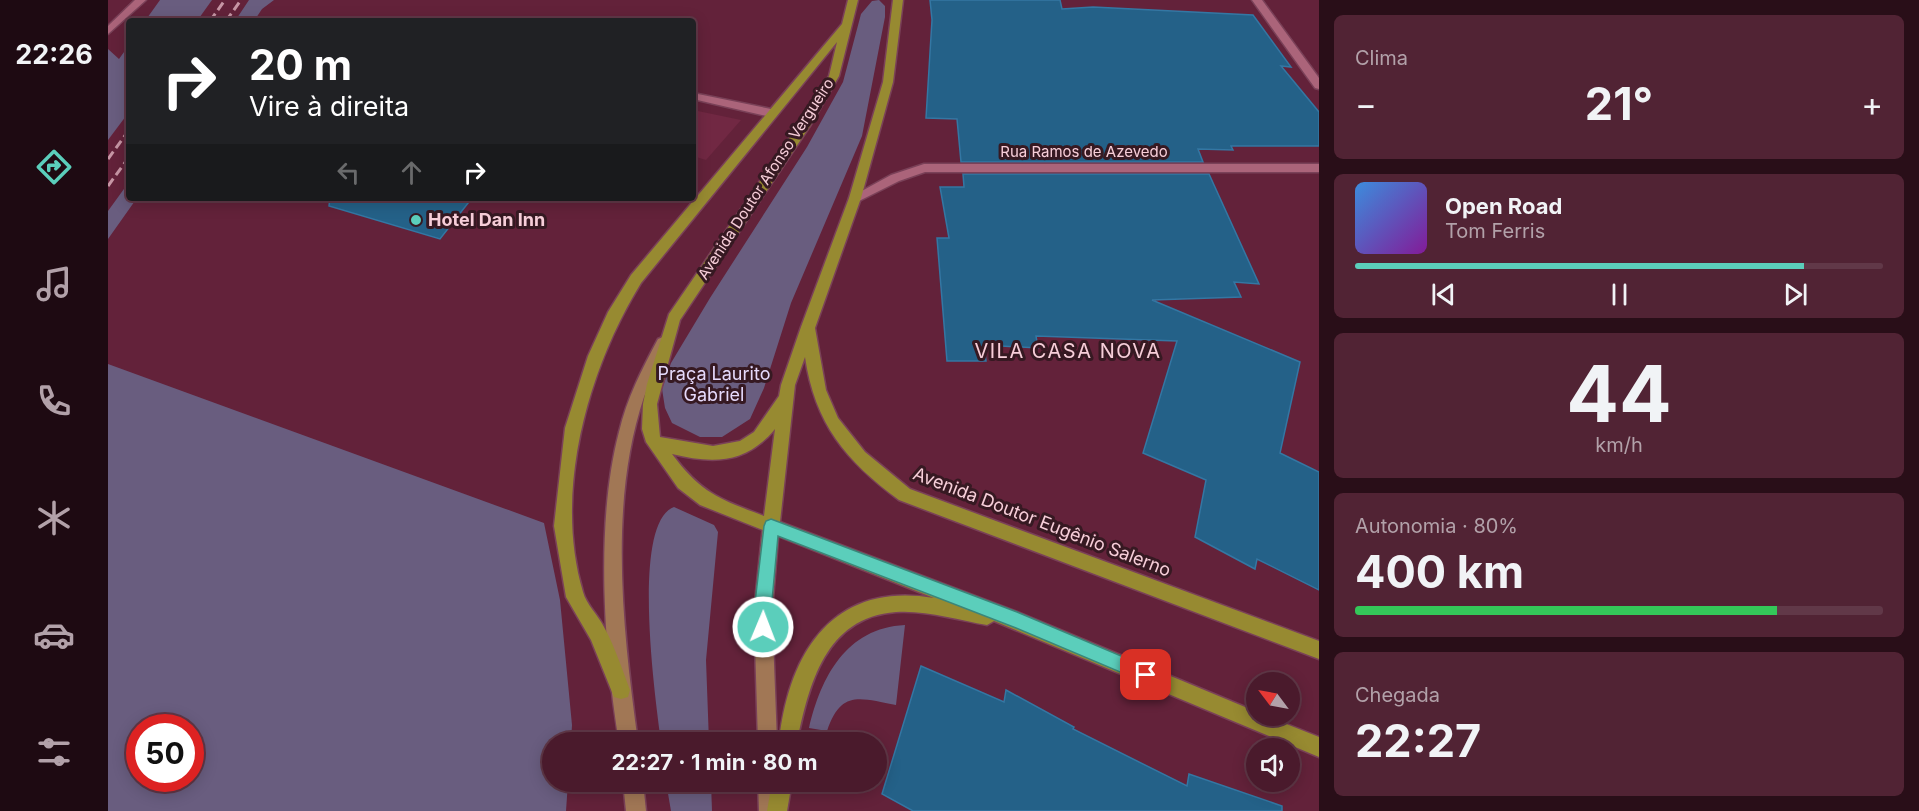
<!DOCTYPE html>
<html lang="pt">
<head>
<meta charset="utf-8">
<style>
  :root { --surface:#4a1a2c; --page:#512334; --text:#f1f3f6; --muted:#b2a1a9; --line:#613848; --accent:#5bcebb }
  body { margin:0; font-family:Inter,sans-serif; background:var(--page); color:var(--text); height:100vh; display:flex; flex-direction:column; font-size:22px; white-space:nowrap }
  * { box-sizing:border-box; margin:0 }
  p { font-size:20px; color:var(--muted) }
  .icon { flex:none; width:33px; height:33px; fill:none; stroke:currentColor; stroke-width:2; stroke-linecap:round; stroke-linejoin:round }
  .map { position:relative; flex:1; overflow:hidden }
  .sheet { display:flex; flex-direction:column; gap:15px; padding:15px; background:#290e18; width:600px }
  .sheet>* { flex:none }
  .banner { position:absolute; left:18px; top:18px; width:570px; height:183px; border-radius:6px; box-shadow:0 3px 15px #0003,0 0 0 2px var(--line); background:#202124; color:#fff; overflow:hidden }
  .needle { width:39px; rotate:302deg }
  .controls { position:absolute; left:1138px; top:672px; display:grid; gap:12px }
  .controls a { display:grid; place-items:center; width:54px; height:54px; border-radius:50%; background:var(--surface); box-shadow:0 3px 15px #0003,0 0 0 2px var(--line); font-size:30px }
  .speed { position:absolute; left:18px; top:714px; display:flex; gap:12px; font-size:30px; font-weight:700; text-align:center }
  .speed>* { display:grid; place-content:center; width:78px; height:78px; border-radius:50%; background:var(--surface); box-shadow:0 3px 15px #0003,0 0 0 2px var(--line); line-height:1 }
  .speed .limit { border:9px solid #d22; background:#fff; color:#111 }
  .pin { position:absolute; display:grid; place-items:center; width:51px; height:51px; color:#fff; margin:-26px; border-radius:12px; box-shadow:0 3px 9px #0006 }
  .me { position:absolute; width:66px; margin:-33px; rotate:1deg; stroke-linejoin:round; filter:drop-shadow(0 0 4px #0008) }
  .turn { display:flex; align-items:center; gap:21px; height:126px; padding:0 24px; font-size:27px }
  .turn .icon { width:78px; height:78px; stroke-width:2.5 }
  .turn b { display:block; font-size:42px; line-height:51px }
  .lanes { display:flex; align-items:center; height:57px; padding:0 24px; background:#0003; justify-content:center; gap:30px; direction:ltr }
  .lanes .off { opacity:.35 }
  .big { font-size:45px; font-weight:700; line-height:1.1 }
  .sheet .tile { flex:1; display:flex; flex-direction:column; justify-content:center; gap:9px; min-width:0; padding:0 21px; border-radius:9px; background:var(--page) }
  .sheet .dial { align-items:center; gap:0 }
  .dial b { font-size:78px; line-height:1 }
  .song { display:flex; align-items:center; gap:18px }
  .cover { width:72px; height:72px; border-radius:9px; background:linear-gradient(135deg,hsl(210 70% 55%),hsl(290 70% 35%)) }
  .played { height:6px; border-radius:3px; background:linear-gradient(90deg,var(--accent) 85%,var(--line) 85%) }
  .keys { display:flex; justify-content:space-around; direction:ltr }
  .heat { display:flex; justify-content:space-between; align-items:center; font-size:33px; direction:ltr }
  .charge { height:9px; border-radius:4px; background:linear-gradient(90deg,#34c759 80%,var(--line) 0) }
  .trip { position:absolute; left:434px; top:732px; width:345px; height:60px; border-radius:30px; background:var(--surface); box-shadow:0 3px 15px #0003,0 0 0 2px var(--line); font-weight:700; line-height:60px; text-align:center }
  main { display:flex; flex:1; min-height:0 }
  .tabs { display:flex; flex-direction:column; width:108px; justify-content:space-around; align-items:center; background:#1e0a12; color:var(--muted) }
  .tabs .icon { width:42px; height:42px }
  .tabs .selected { color:var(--accent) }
  .tabs b { font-size:27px; color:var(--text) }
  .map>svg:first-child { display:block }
  .built { fill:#712843 }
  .green { fill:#695d7f; fill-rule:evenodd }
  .building { fill:#246188; stroke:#3477a3; stroke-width:1.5 }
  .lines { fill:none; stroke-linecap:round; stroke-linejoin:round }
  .lane-casing { stroke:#7a4158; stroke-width:3 }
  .street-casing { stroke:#7a4158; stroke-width:3 }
  .secondary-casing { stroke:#7a4158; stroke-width:3 }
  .primary-casing { stroke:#7a4158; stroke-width:3 }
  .lane { fill:#ab647a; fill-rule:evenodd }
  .street { fill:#ab647a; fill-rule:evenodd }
  .secondary { fill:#a17755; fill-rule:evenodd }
  .primary { fill:#978a31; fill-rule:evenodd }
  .rail { stroke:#c796a5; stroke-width:3; stroke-dasharray:9 4.5; stroke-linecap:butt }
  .route { fill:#5bcebb; stroke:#3b867a; stroke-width:1.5 }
  .poi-dot { fill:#5bcebb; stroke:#361922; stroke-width:2 }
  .labels { text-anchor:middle; stroke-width:6; stroke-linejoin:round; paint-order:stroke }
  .far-street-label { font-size:15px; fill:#f7ced9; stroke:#361922 }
  .poi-label { font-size:18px; font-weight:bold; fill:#f7ced9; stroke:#361922; text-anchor:start }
  .park-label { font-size:18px; fill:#e6dafc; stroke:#361922 }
  .street-label { font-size:18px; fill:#f7ced9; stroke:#361922 }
  .neighbourhood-label { font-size:20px; letter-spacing:1.5px; fill:#f7ced9; stroke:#361922 }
</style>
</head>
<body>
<main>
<nav class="tabs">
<b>22:26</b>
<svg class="icon selected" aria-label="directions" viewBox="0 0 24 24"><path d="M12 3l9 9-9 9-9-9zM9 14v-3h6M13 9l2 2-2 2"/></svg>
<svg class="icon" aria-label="music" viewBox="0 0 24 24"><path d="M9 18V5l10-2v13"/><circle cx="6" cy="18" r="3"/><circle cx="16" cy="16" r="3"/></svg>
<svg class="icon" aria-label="phone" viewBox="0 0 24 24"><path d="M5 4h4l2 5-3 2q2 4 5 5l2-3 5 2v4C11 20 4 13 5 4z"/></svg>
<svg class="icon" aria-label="climate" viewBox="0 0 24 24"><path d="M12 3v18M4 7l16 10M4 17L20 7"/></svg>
<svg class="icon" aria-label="car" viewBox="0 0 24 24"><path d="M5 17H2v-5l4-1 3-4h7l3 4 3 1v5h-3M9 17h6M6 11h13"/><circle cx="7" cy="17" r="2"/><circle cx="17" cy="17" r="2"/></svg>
<svg class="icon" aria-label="filters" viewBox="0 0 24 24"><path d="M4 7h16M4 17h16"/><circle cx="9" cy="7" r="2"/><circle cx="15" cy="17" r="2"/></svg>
</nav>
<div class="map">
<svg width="1211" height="811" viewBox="0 0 1211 811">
  <rect width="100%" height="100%" fill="#63223a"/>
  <polygon class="built" points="585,110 633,120 598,160 585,156"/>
  <g class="green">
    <polygon points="52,0 104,0 89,21 37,21"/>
    <polygon points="141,0 166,0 154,9 146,21 127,21"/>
    <polygon points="771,0 777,6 777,17 754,136 683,303 656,388 642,419 614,437 592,437 564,423 557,408 554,389 563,363 602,298 699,147 735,82 753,14 764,1"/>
    <polygon points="21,45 21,112 0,140 0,49 11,59"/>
    <polygon points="21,182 21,198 29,198 0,239 0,211"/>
    <path d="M0 364 436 523 452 600 464 725 463 742H444V782H460L458 811H0ZM32 728H82V778H32Z"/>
    <path d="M566 507 606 525 610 532 598 660 601 742H553C548 703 522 523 566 507Z"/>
    <path d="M797 625 788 705C751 698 733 690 719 731L701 728C713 677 738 628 797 625Z"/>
    <polygon points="558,782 603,782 604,811 563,811"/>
  </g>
  <g class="building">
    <polygon points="822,0 952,0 954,9 985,7 1145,15 1183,67 1173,66 1211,112 1211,146 1123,146 1125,150 1090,149 1095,162 853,162 849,119 818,118 824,20"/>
    <polygon points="855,174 1101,174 1151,284 1126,282 1133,297 1044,300 1192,362 1172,453 1211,472 1211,590 1149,559 1147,569 1087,537 1098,480 1035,453 1069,341 928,336 930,348 876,345 878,361 839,361 829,238 841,238 832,187 856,187"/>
    <polygon points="222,198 364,198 332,239 221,206"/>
    <polygon points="813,666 896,702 898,690 966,727 965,729 1079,786 1081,774 1174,806 1174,811 805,811 774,794"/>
  </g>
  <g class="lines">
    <defs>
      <polygon id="lane" points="585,93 663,109 669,113 663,117 585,99"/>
      <g id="street">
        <polygon points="27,0 38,0 0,34 0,26"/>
        <polygon points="1144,0 1154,0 1211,78 1211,89 1207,88"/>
        <polygon points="816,164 1211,164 1211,172 817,172 791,181 751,201 747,202 741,198 783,175"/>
      </g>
      <g id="secondary">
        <path d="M555 337 562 343C553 361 543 378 536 397 500 503 515 632 530 742H511C496 650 487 523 511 432 519 398 534 369 550 339Z"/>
        <polygon points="663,518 669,520 671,526 664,611 669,742 650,742 646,611 655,526 657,520"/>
        <polygon points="515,782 535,782 538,811 518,811"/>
        <polygon points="650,782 670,782 671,811 651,811"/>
      </g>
      <g id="primary">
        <path d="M740 0H750L731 76 702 126 572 320 549 404 552 437 605 446 632 441 646 432 671 396 673 385 693 327 741 198 775 82 785 0H795L785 82 753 198 707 328 718 390 730 418 757 452 802 489 1211 641V659L791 500C738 461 707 424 697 357L687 385 672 522 909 612 1149 712V716H1158L1211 737V757L886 621 879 625C850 620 818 610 788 612 717 617 701 685 689 742H671C681 652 725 581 826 598L592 505 570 488 538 442 534 429 535 404 539 384 561 314 693 121 721 76 729 42 533 283C480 369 445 492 475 592 478 604 490 615 496 627 507 647 514 669 522 690L520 697 513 699 506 697 483 640 458 597 446 526 457 428 480 356 500 312 523 275 734 24ZM667 429 656 516C611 499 593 493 564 454 605 464 638 464 667 429Z"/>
        <polygon points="664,782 684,782 679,811 659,811"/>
      </g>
    </defs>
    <use href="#lane" class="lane-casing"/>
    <use href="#street" class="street-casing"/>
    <use href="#secondary" class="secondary-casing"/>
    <use href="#primary" class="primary-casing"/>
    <use href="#lane" class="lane"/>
    <use href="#street" class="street"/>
    <use href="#secondary" class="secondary"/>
    <use href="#primary" class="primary"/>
    <g class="rail">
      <polyline points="102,21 117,0"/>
      <polyline points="118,21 133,0"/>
      <polyline points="0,159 21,130"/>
      <polyline points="0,186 21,157"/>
    </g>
  </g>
  <polygon class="route" points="663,519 909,612 1044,669 1047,675 1044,681 1038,683 908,628 670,536 661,633 655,635 650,633 646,611 656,526 658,521"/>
  <circle class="poi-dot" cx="308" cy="220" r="6"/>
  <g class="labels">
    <g class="far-street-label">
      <text x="976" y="157">Rua Ramos de Azevedo</text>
      <text transform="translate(658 179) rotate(-57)" y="5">Avenida Doutor Afonso Vergueiro</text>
    </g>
    <g class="poi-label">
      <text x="320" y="226">Hotel Dan Inn</text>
    </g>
    <g class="park-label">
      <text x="606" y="380">Praça Laurito<tspan x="606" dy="21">Gabriel</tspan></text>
    </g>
    <g class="street-label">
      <text transform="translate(934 522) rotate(21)" y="6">Avenida Doutor Eugênio Salerno</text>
    </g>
    <g class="neighbourhood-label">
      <text x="960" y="358">VILA CASA NOVA</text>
    </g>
  </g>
</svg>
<div class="controls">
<a><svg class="needle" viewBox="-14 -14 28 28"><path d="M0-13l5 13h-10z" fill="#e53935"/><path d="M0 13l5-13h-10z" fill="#b2a1a9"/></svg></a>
<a><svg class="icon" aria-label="sound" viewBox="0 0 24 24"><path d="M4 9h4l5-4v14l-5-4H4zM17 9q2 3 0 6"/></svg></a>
</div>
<div class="speed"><div class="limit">50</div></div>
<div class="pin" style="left:1038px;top:675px;background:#d93025"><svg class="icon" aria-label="arrive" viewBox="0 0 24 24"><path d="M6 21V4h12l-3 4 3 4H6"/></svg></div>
<svg class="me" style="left:655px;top:627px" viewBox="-20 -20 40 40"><circle r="17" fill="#5bcebb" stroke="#fff" stroke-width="3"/><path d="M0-11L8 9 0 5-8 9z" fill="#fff"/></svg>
<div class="trip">22:27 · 1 min · 80 m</div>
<div class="banner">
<div class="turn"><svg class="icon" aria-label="right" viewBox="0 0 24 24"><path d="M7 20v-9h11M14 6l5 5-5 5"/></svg><div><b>20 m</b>Vire à direita</div></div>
<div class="lanes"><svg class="icon off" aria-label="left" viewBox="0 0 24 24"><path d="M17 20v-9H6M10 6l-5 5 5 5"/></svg><svg class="icon off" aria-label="ahead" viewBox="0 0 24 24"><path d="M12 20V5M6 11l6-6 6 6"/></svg><svg class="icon" aria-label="right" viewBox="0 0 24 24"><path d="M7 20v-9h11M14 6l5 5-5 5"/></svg></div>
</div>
</div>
<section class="sheet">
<div class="tile"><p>Clima</p>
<div class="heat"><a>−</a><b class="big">21°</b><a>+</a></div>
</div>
<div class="tile">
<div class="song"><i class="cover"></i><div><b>Open Road</b><p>Tom Ferris</p></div></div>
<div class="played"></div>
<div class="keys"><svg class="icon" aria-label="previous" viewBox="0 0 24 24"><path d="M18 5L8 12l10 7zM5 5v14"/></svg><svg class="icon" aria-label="pause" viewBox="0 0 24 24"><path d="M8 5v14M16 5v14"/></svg><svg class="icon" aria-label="next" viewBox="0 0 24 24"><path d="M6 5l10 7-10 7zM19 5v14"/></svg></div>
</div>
<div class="tile dial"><b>44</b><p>km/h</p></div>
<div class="tile"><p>Autonomia · 80%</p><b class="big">400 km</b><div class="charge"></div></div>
<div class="tile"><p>Chegada</p><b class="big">22:27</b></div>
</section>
</main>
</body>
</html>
